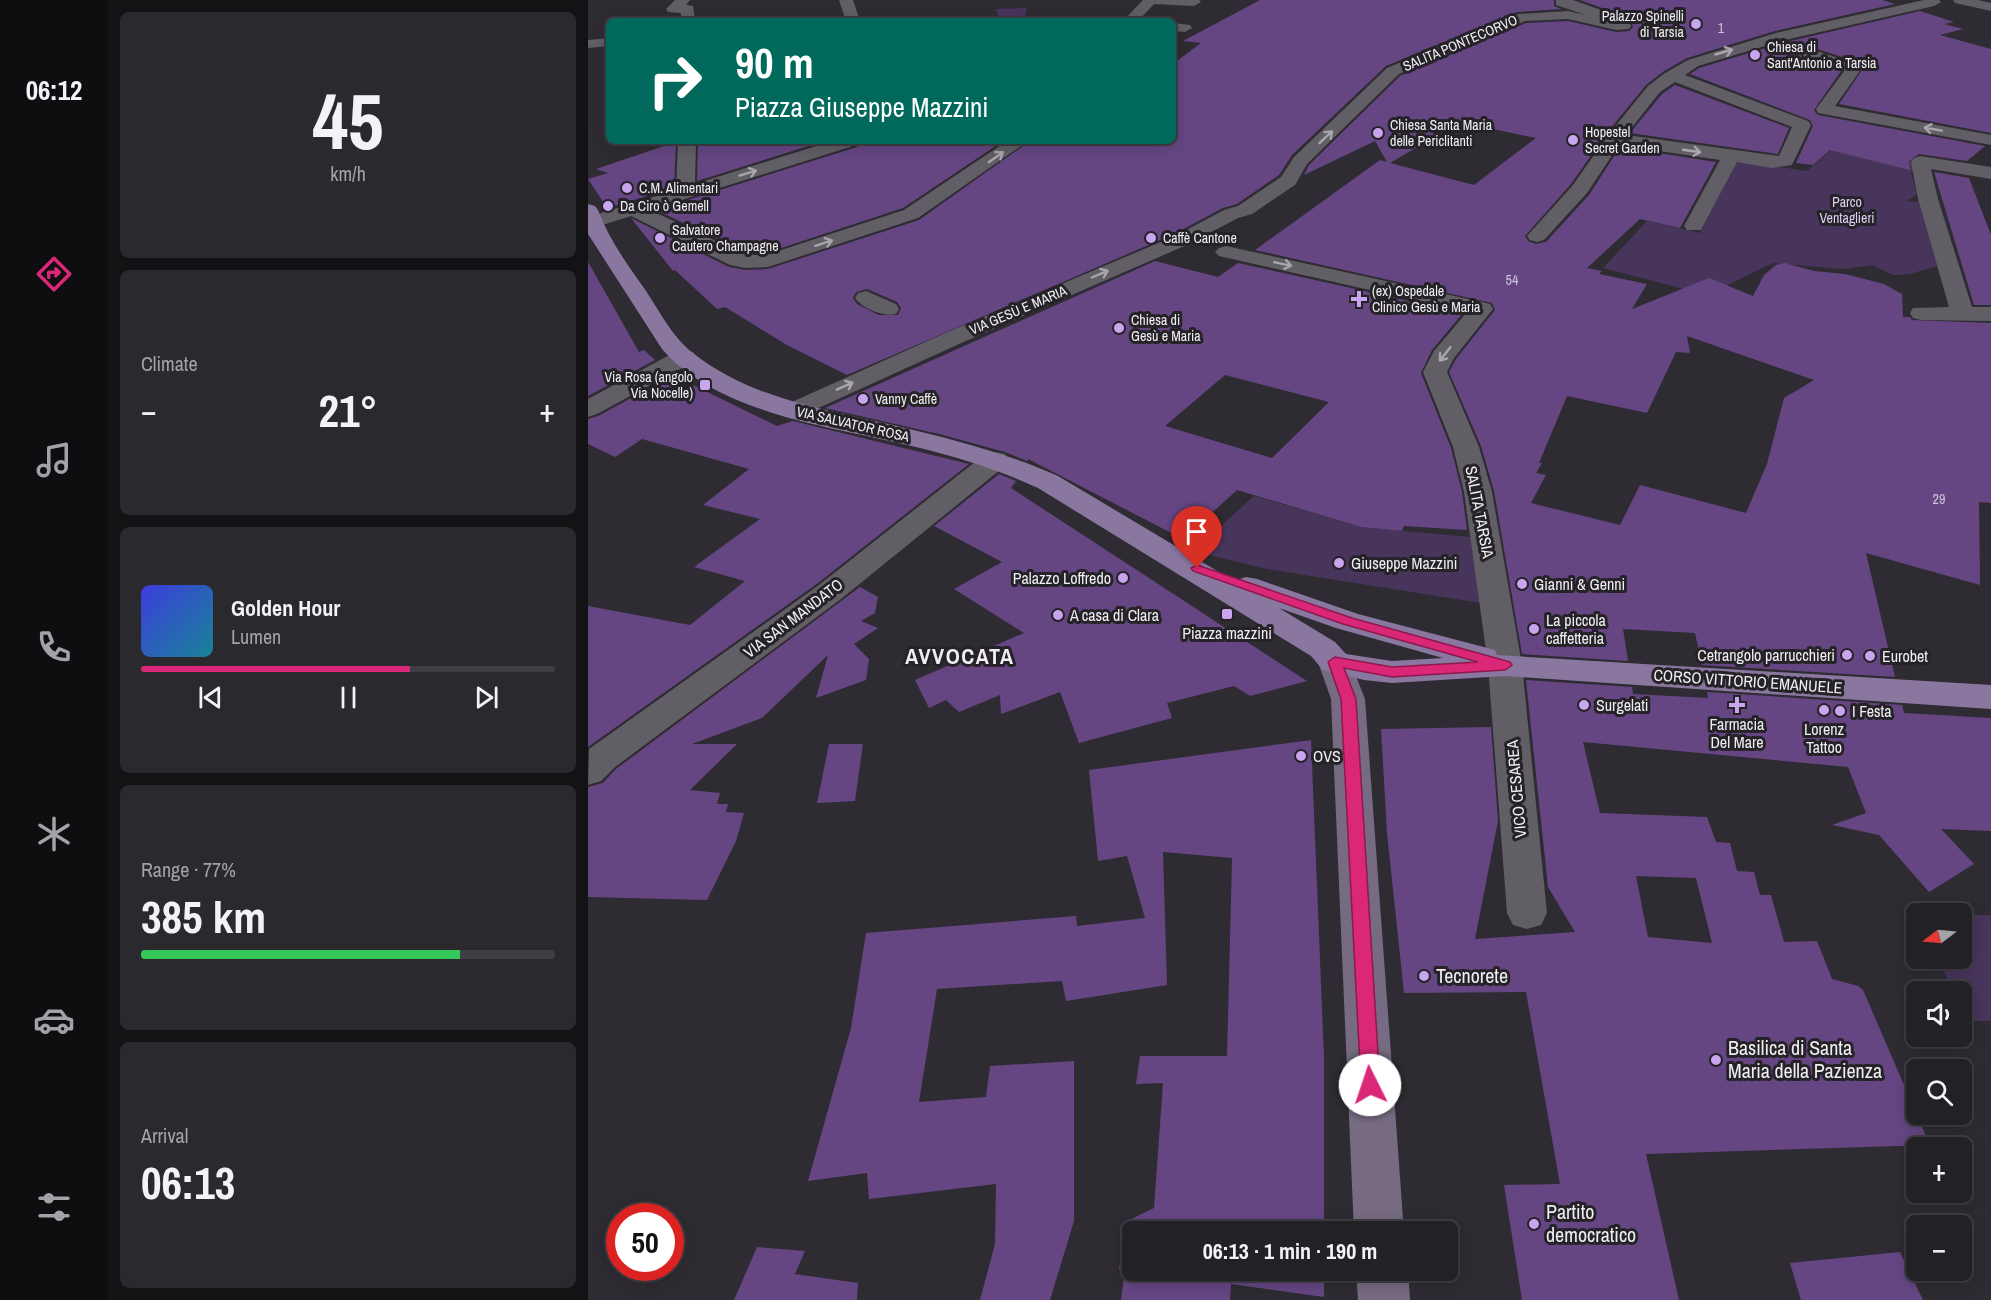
<!DOCTYPE html>
<html lang="en">
<head>
<meta charset="utf-8">
<style>
  :root { --surface:#222126; --page:#2a292e; --text:#f1f3f6; --muted:#a2a3a7; --line:#3f3e43; --accent:#db2777 }
  body { margin:0; font-family:"Archivo Narrow",sans-serif; background:var(--page); color:var(--text); height:100vh; display:flex; flex-direction:column; font-size:22px; white-space:nowrap }
  * { box-sizing:border-box; margin:0 }
  p { font-size:20px; color:var(--muted) }
  .icon { flex:none; width:33px; height:33px; fill:none; stroke:currentColor; stroke-width:2; stroke-linecap:round; stroke-linejoin:round }
  .map { position:relative; flex:1; overflow:hidden }
  .drawer { display:flex; flex-direction:column; gap:12px; padding:12px; background:#131215; width:480px }
  .drawer>* { flex:none }
  .hud { position:absolute; left:18px; top:18px; width:570px; height:126px; border-radius:9px; box-shadow:0 3px 15px #0003,0 0 0 2px var(--line); background:#00695c; color:#fff; overflow:hidden }
  .needle { width:39px; rotate:254deg }
  .tools { position:absolute; left:1318px; top:903px; display:grid; gap:12px }
  .tools a { display:grid; place-items:center; width:66px; height:66px; border-radius:9px; background:var(--surface); box-shadow:0 3px 15px #0003,0 0 0 2px var(--line); font-size:30px }
  .speed { position:absolute; left:18px; top:1203px; display:flex; gap:12px; font-size:30px; font-weight:700; text-align:center }
  .speed>* { display:grid; place-content:center; width:78px; height:78px; border-radius:50%; background:var(--surface); box-shadow:0 3px 15px #0003,0 0 0 2px var(--line); line-height:1 }
  .speed .limit { border:9px solid #d22; background:#fff; color:#111 }
  .pin { position:absolute; display:grid; place-items:center; width:51px; height:51px; color:#fff; margin:-62px -26px; border-radius:50% 50% 50% 0; rotate:-45deg; box-shadow:0 0 6px #0007 }
  .pin .icon { rotate:45deg }
  .me { position:absolute; width:66px; margin:-33px; rotate:356deg; stroke-linejoin:round; filter:drop-shadow(0 0 4px #0008) }
  .turn { display:flex; align-items:center; gap:21px; height:126px; padding:0 30px; font-size:27px }
  .turn .icon { width:78px; height:78px; stroke-width:2.5 }
  .turn b { display:block; font-size:42px; line-height:51px }
  .big { font-size:45px; font-weight:700; line-height:1.1 }
  .drawer .card { flex:1; display:flex; flex-direction:column; justify-content:center; gap:9px; min-width:0; padding:0 21px; border-radius:9px; background:var(--page) }
  .drawer .dial { align-items:center; gap:0 }
  .dial b { font-size:78px; line-height:1 }
  .song { display:flex; align-items:center; gap:18px }
  .cover { width:72px; height:72px; border-radius:9px; background:linear-gradient(135deg,hsl(240 70% 55%),hsl(190 70% 35%)) }
  .played { height:6px; border-radius:3px; background:linear-gradient(90deg,var(--accent) 65%,var(--line) 65%) }
  .keys { display:flex; justify-content:space-around; direction:ltr }
  .heat { display:flex; justify-content:space-between; align-items:center; font-size:33px; direction:ltr }
  .charge { height:9px; border-radius:4px; background:linear-gradient(90deg,#34c759 77%,var(--line) 0) }
  .trip { position:absolute; left:534px; top:1221px; width:336px; height:60px; border-radius:9px; background:var(--surface); box-shadow:0 3px 15px #0003,0 0 0 2px var(--line); font-weight:700; line-height:60px; text-align:center }
  main { display:flex; flex:1; min-height:0 }
  .tabs { display:flex; flex-direction:column; width:108px; justify-content:space-around; align-items:center; background:#0e0d0f; color:var(--muted) }
  .tabs .icon { width:42px; height:42px }
  .tabs .active { color:var(--accent) }
  .tabs b { font-size:27px; color:var(--text) }
  .map>svg:first-child { display:block }
  .green { fill:#48355c }
  .building { fill:#654683; fill-rule:evenodd }
  .lines { fill:none; stroke-linecap:round; stroke-linejoin:round }
  .street { fill:#615e65; fill-rule:evenodd }
  .secondary { fill:#766b82; fill-rule:evenodd }
  .primary { fill:#8a77a0; fill-rule:evenodd }
  .oneway { stroke:#a8a6ac }
  .route { fill:#db2777; stroke:#8e194d; stroke-width:1.5 }
  .poi-dot { fill:#c8a5ee; stroke:#252228; stroke-width:2 }
  .labels { text-anchor:middle; stroke-width:6; stroke-linejoin:round; paint-order:stroke }
  .far-poi-label { font-size:14px; fill:#f0eef2; stroke:#252228; text-anchor:start }
  .number-label { font-size:14px; fill:#cdc4d6 }
  .far-street-label { font-size:14px; fill:#f0eef2; stroke:#252228 }
  .far-park-label { font-size:14px; fill:#dfcef3; stroke:#252228 }
  .street-label { font-size:16px; fill:#f0eef2; stroke:#252228 }
  .poi-label { font-size:16px; fill:#f0eef2; stroke:#252228; text-anchor:start }
  .near-poi-label { font-size:20px; fill:#f0eef2; stroke:#252228; text-anchor:start }
  .district-label { font-size:22px; font-weight:bold; letter-spacing:1.5px; fill:#f0eef2; stroke:#252228 }
</style>
</head>
<body>
<main>
<nav class="tabs">
<b>06:12</b>
<svg class="icon active" aria-label="directions" viewBox="0 0 24 24"><path d="M12 3l9 9-9 9-9-9zM9 14v-3h6M13 9l2 2-2 2"/></svg>
<svg class="icon" aria-label="music" viewBox="0 0 24 24"><path d="M9 18V5l10-2v13"/><circle cx="6" cy="18" r="3"/><circle cx="16" cy="16" r="3"/></svg>
<svg class="icon" aria-label="phone" viewBox="0 0 24 24"><path d="M5 4h4l2 5-3 2q2 4 5 5l2-3 5 2v4C11 20 4 13 5 4z"/></svg>
<svg class="icon" aria-label="climate" viewBox="0 0 24 24"><path d="M12 3v18M4 7l16 10M4 17L20 7"/></svg>
<svg class="icon" aria-label="car" viewBox="0 0 24 24"><path d="M5 17H2v-5l4-1 3-4h7l3 4 3 1v5h-3M9 17h6M6 11h13"/><circle cx="7" cy="17" r="2"/><circle cx="17" cy="17" r="2"/></svg>
<svg class="icon" aria-label="filters" viewBox="0 0 24 24"><path d="M4 7h16M4 17h16"/><circle cx="9" cy="7" r="2"/><circle cx="15" cy="17" r="2"/></svg>
</nav>
<section class="drawer">
<div class="card dial"><b>45</b><p>km/h</p></div>
<div class="card"><p>Climate</p>
<div class="heat"><a>−</a><b class="big">21°</b><a>+</a></div>
</div>
<div class="card">
<div class="song"><i class="cover"></i><div><b>Golden Hour</b><p>Lumen</p></div></div>
<div class="played"></div>
<div class="keys"><svg class="icon" aria-label="previous" viewBox="0 0 24 24"><path d="M18 5L8 12l10 7zM5 5v14"/></svg><svg class="icon" aria-label="pause" viewBox="0 0 24 24"><path d="M8 5v14M16 5v14"/></svg><svg class="icon" aria-label="next" viewBox="0 0 24 24"><path d="M6 5l10 7-10 7zM19 5v14"/></svg></div>
</div>
<div class="card"><p>Range · 77%</p><b class="big">385 km</b><div class="charge"></div></div>
<div class="card"><p>Arrival</p><b class="big">06:13</b></div>
</section>
<div class="map">
<svg width="1403" height="1300" viewBox="0 0 1403 1300">
  <rect width="100%" height="100%" fill="#2e2c32"/>
  <g class="green">
    <polygon points="439,8 436,21 412,21 408,9"/>
    <polygon points="1249,145 1325,157 1326,172 1323,172 1329,195 1318,201 1331,202 1349,266 1322,274 1305,275 1284,265 1255,269 1185,263 1119,295 1015,268 1059,221 1112,233 1149,161 1219,171"/>
    <polygon points="666,496 773,527 882,537 893,603 679,569 605,551"/>
    <polygon points="1374,915 1403,915 1403,1021 1378,1021 1374,1011 1374,992 1365,991 1350,959 1374,958"/>
  </g>
  <g class="building">
    <path d="M672 0H966V6L973 9 929 12 798 66 704 155 691 175 649 204 635 208 586 234 259 375 199 345 137 307 129 309 87 270 85 271 43 218 141 267 157 270 180 269 331 220 442 141H585V64L613 43 595 41ZM279 289 309 302 313 308 310 315H291L269 304 265 298 268 292Z"/>
    <path d="M992 0H1294L1307 4 1187 31 1099 58 1076 71 1058 85 1018 134 983 184 937 236 940 241 948 244 958 242 1001 195 1032 147 1128 162 1092 228 1052 219 999 268 1014 271 1011 274 1059 284 1044 309 1121 278 1165 296 1176 275 1188 265 1197 263 1226 271 1257 274 1296 284 1314 294 1315 317H1322L1324 320 1403 323V503L1391 502 1392 585 1278 553 1307 677 1114 665 1107 633 1035 629 1040 661 934 654 906 491 893 446 861 372 868 359 907 310 904 303 667 250 792 160 799 162 787 141 716 175 721 165 812 76 938 23 980 21 1028 32 1041 31 1045 27 1042 18ZM872 122 948 138 886 185 802 163ZM1099 336 1226 380 1196 398 1179 464 1158 513 1052 485 1032 525 943 503 958 475 948 473 954 463H951L979 396 1059 413 1088 352 1102 353Z"/>
    <polygon points="1332,11 1366,22 1356,24 1375,29 1352,35 1403,49 1403,133 1251,104 1276,67 1273,63 1223,47 1212,54 1215,59 1253,71 1226,110 1230,115 1397,146 1379,161 1331,154 1321,161 1322,170 1242,150 1225,165 1208,163 1225,126 1222,120 1102,74 1111,68 1198,42"/>
    <polygon points="1087,85 1201,128 1190,154 1042,133 1074,94"/>
    <polygon points="110,141 236,141 109,181"/>
    <polygon points="273,141 415,141 315,208 178,253 159,253 68,210 269,147"/>
    <polygon points="88,142 86,188 19,208 0,179 20,173 8,169"/>
    <polygon points="1346,172 1381,178 1403,235 1403,305 1386,305"/>
    <path d="M567 261 630 277 650 263 875 313 844 350 833 373 863 448 874 492 879 530 816 526 814 531 773 527 649 490 595 539 440 459 439 461 417 452 351 434 237 408ZM637 375 741 402 684 458 577 426Z"/>
    <polygon points="0,262 51,352 56,350 67,360 0,396"/>
    <polygon points="84,376 96,391 105,385 189,426 205,421 381,464 230,583 0,747 0,606 102,625 157,581 106,567 172,519 115,505 161,469 54,439 27,457 0,444 0,419 10,416"/>
    <polygon points="411,474 428,481 423,488 719,681 662,696 646,686 579,703 584,718 491,743 472,692 413,714 412,695 371,712 358,700 341,708 327,680 436,633 366,589 414,562 346,526"/>
    <polygon points="272,587 290,597 287,613 273,621 290,628 266,644 281,659 278,680 228,698 240,655 174,718 104,744 149,744 102,790 132,793 129,804 140,804 138,812 156,813 148,841 119,900 0,897 0,787 15,783 28,769"/>
    <path d="M938 680 1044 687 1045 694 1120 698 1119 692 1314 705 1316 713 1403 718V831L1353 829 1386 864 1341 892 1291 835 1244 825 1278 813 1260 767 995 742 1012 813 1119 817 1128 842 1142 843 1149 871 1166 872 1172 895H1183L1196 942 1229 941 1244 979 1270 986 1275 990 1342 1145 1058 1154 1091 1300H934L916 1185 972 1184 938 992 816 993 799 833 793 729 903 727 910 821 887 939 987 932 960 887ZM1048 876 1108 878 1124 943 1060 937Z"/>
    <polygon points="723,740 736,1057 736,1232 544,1232 544,1270 736,1270 736,1297 643,1284 642,1300 533,1300 537,1270 531,1269 539,1221 566,1208 575,1083 548,1084 552,1056 639,1056 644,858 575,852 579,985 478,1001 474,981 349,989 331,1102 398,1097 402,1066 486,1061 486,1221 462,1300 392,1300 407,1244 408,1184 281,1199 279,1173 220,1181 263,1028 278,933 488,916 489,926 557,918 539,856 510,861 501,770"/>
    <polygon points="241,744 275,744 267,801 229,803"/>
    <polygon points="169,1247 217,1251 207,1274 270,1283 269,1300 146,1300"/>
    <polygon points="1312,1252 1335,1300 1213,1300 1202,1263"/>
  </g>
  <g class="lines">
    <g class="street">
      <polygon points="87,0 102,0 98,5 105,6 107,21 93,21 93,13 80,12 78,9"/>
      <polygon points="251,0 265,0 272,21 258,21"/>
      <polygon points="555,0 611,0 613,2 606,6 566,4 550,21 535,21"/>
      <polygon points="968,0 985,0 1041,20 1043,26 1041,29 1028,30 980,19 937,21 811,74 719,164 707,185 664,214 650,218 601,244 371,344 213,416 204,419 195,416 191,411 195,406 355,334 587,236 636,210 650,206 693,177 706,157 799,68 930,14 980,11 998,15 968,5"/>
      <path d="M1336 0H1351L1353 2 1346 6 1197 40 1110 66 1097 75 1220 121 1223 125 1204 165 1184 168 1149 162 1113 230H1099L1096 226 1132 160 1031 145 999 193 956 240 949 242 942 240 939 236 985 185 1020 135 1060 86 1077 73 1100 60 1188 33ZM1087 82 1204 127 1191 156 1038 135 1072 92Z"/>
      <polygon points="1365,0 1390,0 1403,3 1403,11 1367,3"/>
      <polygon points="585,23 602,25 604,28 597,32 585,31"/>
      <polygon points="21,38 21,46 0,48 0,40"/>
      <polygon points="1222,49 1272,65 1274,68 1247,106 1403,135 1403,145 1230,113 1228,109 1257,70 1217,57 1214,54"/>
      <polygon points="90,141 108,141 107,184 244,141 271,141 268,145 62,210 158,255 178,255 316,210 419,141 440,141 330,218 180,267 157,268 142,265 43,216 11,226 0,227 0,217 88,190"/>
      <polygon points="1332,156 1403,167 1403,179 1343,169 1350,199 1384,307 1403,307 1403,321 1333,320 1325,318 1322,313 1325,308 1361,307 1330,199 1323,162 1326,158"/>
      <polygon points="638,246 894,302 902,304 905,309 866,358 859,372 891,447 904,492 934,665 959,913 953,925 939,929 925,925 919,913 900,665 876,492 865,447 835,372 846,351 879,312 631,256 627,252 631,248"/>
      <path d="M278 291 308 304 311 309 308 314C295 317 275 309 267 298L270 293Z"/>
      <polygon points="96,350 105,352 108,357 105,362 9,414 0,417 0,399 87,352"/>
      <polygon points="407,452 417,454 421,460 417,466 253,599 27,767 13,781 0,785 1,749 231,585 397,454"/>
    </g>
    <g class="secondary">
      <polygon points="747,651 759,654 777,699 816,1232 766,1232 743,699 730,662 735,654"/>
      <polygon points="768,1270 820,1270 822,1300 770,1300"/>
    </g>
    <path class="primary" d="M0 204 7 206 10 210C21 239 38 263 56 288 71 310 84 337 105 353 163 399 239 410 309 426 364 439 418 453 470 476L646 581 658 577 669 579 770 614 907 650 909 655 1403 685V709L917 676 804 683 776 680 735 670 723 656 450 488C411 470 370 457 328 447 248 427 131 415 74 349L0 234ZM691 608 748 628 855 658 804 661 758 654 747 642Z"/>
  </g>
  <defs><path id="oneway-shaft" d="M-6 0H5M1.5-3L5.5 0L1.5 3" fill="none" stroke-width="1.6" stroke-linecap="round" stroke-linejoin="round" transform="scale(1.5)"/></defs>
  <g class="oneway">
    <use href="#oneway-shaft" transform="translate(1136 52) rotate(-16)"/>
    <use href="#oneway-shaft" transform="translate(1345 129) rotate(-170)"/>
    <use href="#oneway-shaft" transform="translate(738 137) rotate(-43)"/>
    <use href="#oneway-shaft" transform="translate(1104 151) rotate(8)"/>
    <use href="#oneway-shaft" transform="translate(408 157) rotate(-35)"/>
    <use href="#oneway-shaft" transform="translate(160 173) rotate(-17)"/>
    <use href="#oneway-shaft" transform="translate(236 243) rotate(-18)"/>
    <use href="#oneway-shaft" transform="translate(695 264) rotate(12)"/>
    <use href="#oneway-shaft" transform="translate(512 274) rotate(-23)"/>
    <use href="#oneway-shaft" transform="translate(857 354) rotate(128)"/>
    <use href="#oneway-shaft" transform="translate(257 386) rotate(-24)"/>
  </g>
  <polygon class="route" points="609,565 764,618 922,662 924,665 917,670 804,677 756,668 768,699 792,1085 789,1091 782,1094 776,1091 773,1085 753,699 740,662 747,657 804,667 890,662 755,624 605,571 603,568"/>
  <g class="poi-dot">
    <circle cx="1108" cy="24" r="6"/>
    <circle cx="1167" cy="55" r="6"/>
    <circle cx="790" cy="133" r="6"/>
    <circle cx="985" cy="140" r="6"/>
    <circle cx="39" cy="188" r="6"/>
    <circle cx="20" cy="206" r="6"/>
    <circle cx="72" cy="238" r="6"/>
    <circle cx="563" cy="238" r="6"/>
    <path d="M768 290h6v6h6v6h-6v6h-6v-6h-6v-6h6z"/>
    <circle cx="531" cy="328" r="6"/>
    <rect x="111" y="379" width="12" height="12" rx="3"/>
    <circle cx="275" cy="399" r="6"/>
    <circle cx="751" cy="563" r="6"/>
    <circle cx="535" cy="578" r="6"/>
    <circle cx="934" cy="584" r="6"/>
    <rect x="633" y="608" width="12" height="12" rx="3"/>
    <circle cx="470" cy="615" r="6"/>
    <circle cx="946" cy="629" r="6"/>
    <circle cx="1259" cy="655" r="6"/>
    <circle cx="1282" cy="656" r="6"/>
    <circle cx="996" cy="705" r="6"/>
    <path d="M1146 696h6v6h6v6h-6v6h-6v-6h-6v-6h6z"/>
    <circle cx="1236" cy="710" r="6"/>
    <circle cx="1252" cy="711" r="6"/>
    <circle cx="713" cy="756" r="6"/>
    <circle cx="836" cy="976" r="6"/>
    <circle cx="1128" cy="1060" r="6"/>
    <circle cx="946" cy="1224" r="6"/>
  </g>
  <g class="labels">
    <g class="far-poi-label">
      <text x="1096" y="21" text-anchor="end">Palazzo Spinelli<tspan x="1096" dy="16">di Tarsia</tspan></text>
      <text x="1179" y="52">Chiesa di<tspan x="1179" dy="16">Sant'Antonio a Tarsia</tspan></text>
      <text x="802" y="130">Chiesa Santa Maria<tspan x="802" dy="16">delle Periclitanti</tspan></text>
      <text x="997" y="137">Hopestel<tspan x="997" dy="16">Secret Garden</tspan></text>
      <text x="51" y="193">C.M. Alimentari</text>
      <text x="32" y="211">Da Ciro ò Gemell</text>
      <text x="84" y="235">Salvatore<tspan x="84" dy="16">Cautero Champagne</tspan></text>
      <text x="575" y="243">Caffè Cantone</text>
      <text x="784" y="296">(ex) Ospedale<tspan x="784" dy="16">Clinico Gesù e Maria</tspan></text>
      <text x="543" y="325">Chiesa di<tspan x="543" dy="16">Gesù e Maria</tspan></text>
      <text x="105" y="382" text-anchor="end">Via Rosa (angolo<tspan x="105" dy="16">Via Nocelle)</tspan></text>
      <text x="287" y="404">Vanny Caffè</text>
    </g>
    <g class="number-label">
      <text x="1133" y="33">1</text>
      <text x="924" y="285">54</text>
      <text x="1351" y="504">29</text>
    </g>
    <g class="far-street-label">
      <text transform="translate(872 43) rotate(-23)" y="5">SALITA PONTECORVO</text>
      <text transform="translate(430 310) rotate(-23)" y="5">VIA GESÙ E MARIA</text>
      <text transform="translate(265 424) rotate(13)" y="5">VIA SALVATOR ROSA</text>
    </g>
    <g class="far-park-label">
      <text x="1259" y="207">Parco<tspan x="1259" dy="16">Ventaglieri</tspan></text>
    </g>
    <g class="street-label">
      <text transform="translate(892 512) rotate(79)" y="6">SALITA TARSIA</text>
      <text transform="translate(205 618) rotate(-37)" y="6">VIA SAN MANDATO</text>
      <text transform="translate(1160 681) rotate(4)" y="6">CORSO VITTORIO EMANUELE</text>
      <text transform="translate(928 789) rotate(-95)" y="6">VICO CESAREA</text>
    </g>
    <g class="poi-label">
      <text x="763" y="569">Giuseppe Mazzini</text>
      <text x="523" y="584" text-anchor="end">Palazzo Loffredo</text>
      <text x="946" y="590">Gianni &amp; Genni</text>
      <text x="482" y="621">A casa di Clara</text>
      <text x="958" y="626">La piccola<tspan x="958" dy="18">caffetteria</tspan></text>
      <text x="639" y="639" text-anchor="middle">Piazza mazzini</text>
      <text x="1247" y="661" text-anchor="end">Cetrangolo parrucchieri</text>
      <text x="1294" y="662">Eurobet</text>
      <text x="1008" y="711">Surgelati</text>
      <text x="1264" y="717">I Festa</text>
      <text x="1149" y="730" text-anchor="middle">Farmacia<tspan x="1149" dy="18">Del Mare</tspan></text>
      <text x="1236" y="735" text-anchor="middle">Lorenz<tspan x="1236" dy="18">Tattoo</tspan></text>
      <text x="725" y="762">OVS</text>
    </g>
    <g class="near-poi-label">
      <text x="848" y="983">Tecnorete</text>
      <text x="1140" y="1055">Basilica di Santa<tspan x="1140" dy="23">Maria della Pazienza</tspan></text>
      <text x="958" y="1219">Partito<tspan x="958" dy="23">democratico</tspan></text>
    </g>
    <g class="district-label">
      <text x="372" y="664">AVVOCATA</text>
    </g>
  </g>
</svg>
<div class="tools">
<a><svg class="needle" viewBox="-14 -14 28 28"><path d="M0-13l5 13h-10z" fill="#e53935"/><path d="M0 13l5-13h-10z" fill="#a2a3a7"/></svg></a>
<a><svg class="icon" aria-label="sound" viewBox="0 0 24 24"><path d="M4 9h4l5-4v14l-5-4H4zM17 9q2 3 0 6"/></svg></a>
<a><svg class="icon" aria-label="search" viewBox="0 0 24 24"><circle cx="10" cy="10" r="6"/><path d="M15 15l6 6"/></svg></a>
<a>+</a>
<a>−</a>
</div>
<div class="speed"><div class="limit">50</div></div>
<div class="pin" style="left:609px;top:568px;background:#d93025"><svg class="icon" aria-label="arrive" viewBox="0 0 24 24"><path d="M6 21V4h12l-3 4 3 4H6"/></svg></div>
<svg class="me" style="left:782px;top:1085px" viewBox="-20 -20 40 40"><circle r="19" fill="#fff"/><path d="M0-13L10 11 0 6-10 11z" fill="#db2777"/></svg>
<div class="trip">06:13 · 1 min · 190 m</div>
<div class="hud">
<div class="turn"><svg class="icon" aria-label="right" viewBox="0 0 24 24"><path d="M7 20v-9h11M14 6l5 5-5 5"/></svg><div><b>90 m</b>Piazza Giuseppe Mazzini</div></div>
</div>
</div>
</main>
</body>
</html>
